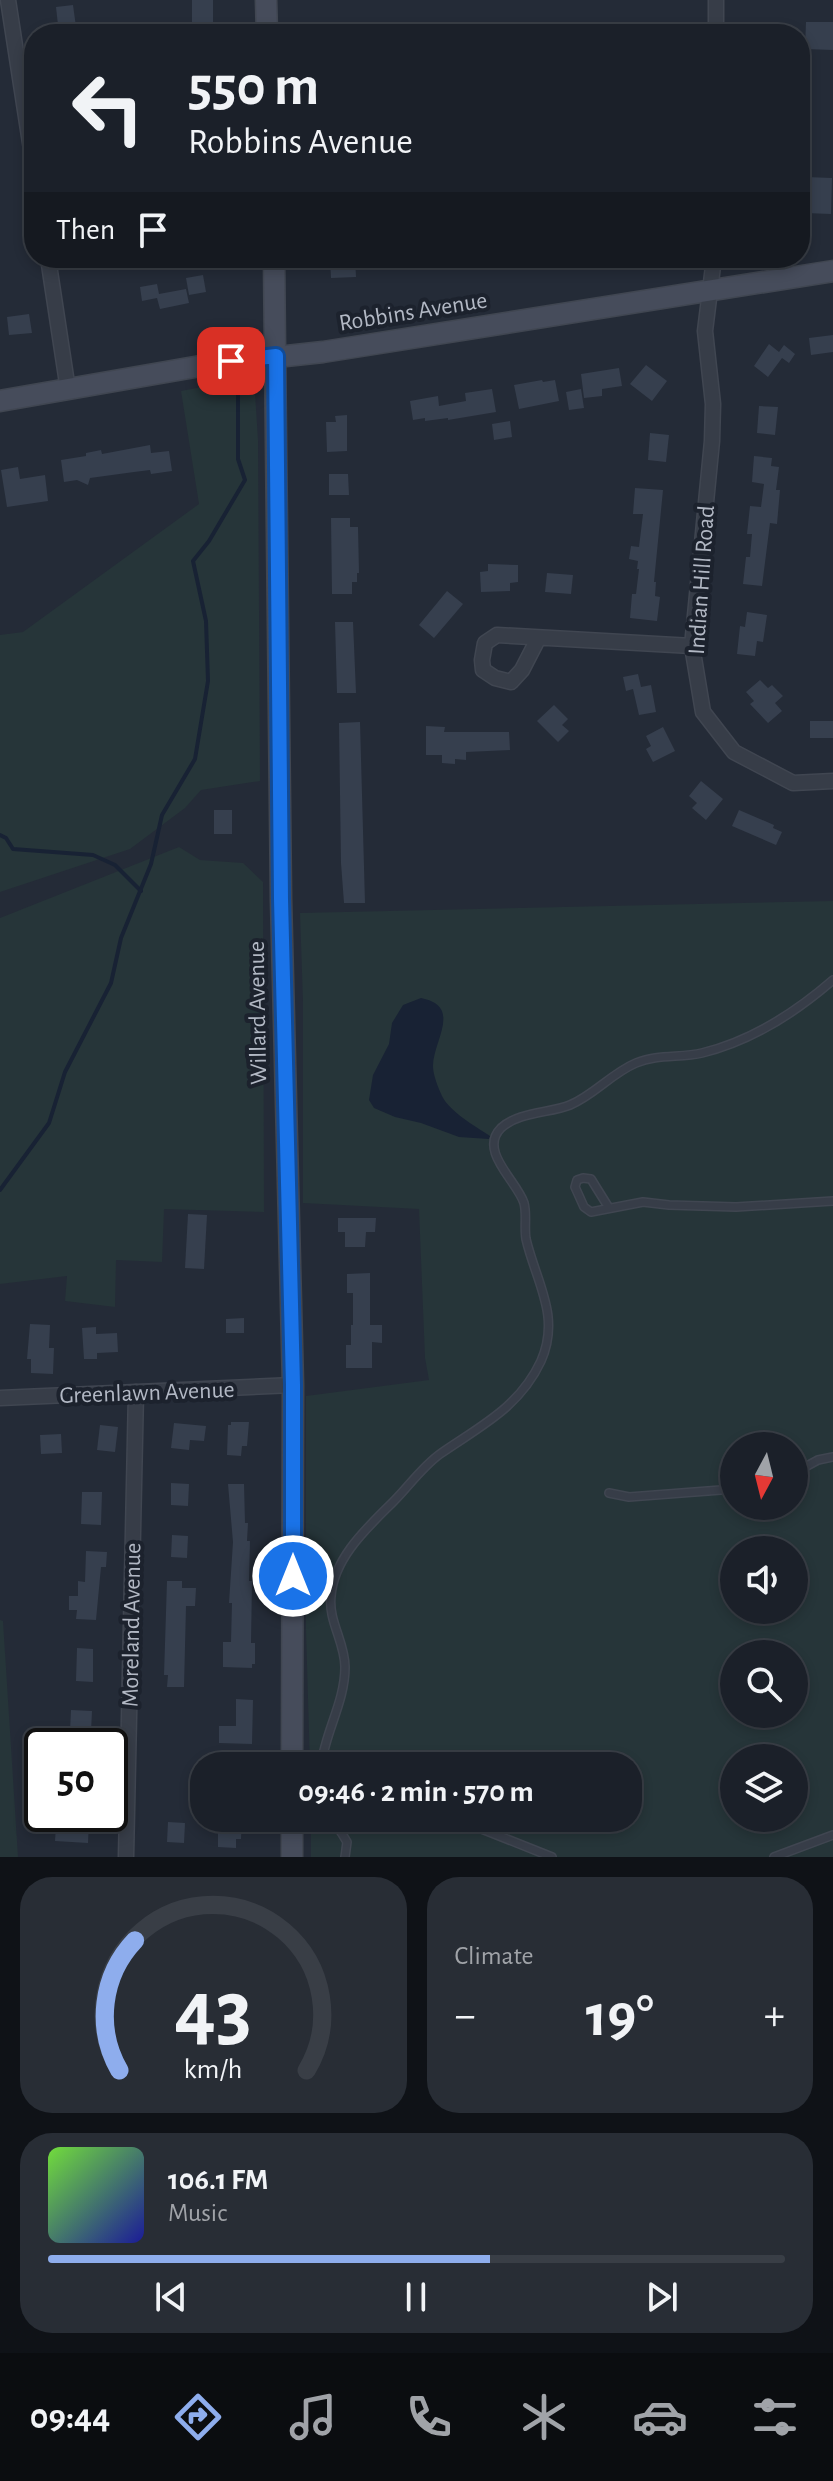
<!DOCTYPE html>
<html lang="en">
<head>
<meta charset="utf-8">
<style>
  :root { --surface:#1b2029; --page:#282d35; --text:#f1f3f6; --muted:#a0a3a8; --line:#393e46; --accent:#8eaded }
  body { margin:0; font-family:"Alegreya Sans",sans-serif; background:var(--page); color:var(--text); height:100vh; display:flex; flex-direction:column; font-size:30px; white-space:nowrap }
  * { box-sizing:border-box; margin:0 }
  p { font-size:26px; color:var(--muted) }
  .icon { flex:none; width:44px; height:44px; fill:none; stroke:currentColor; stroke-width:2; stroke-linecap:round; stroke-linejoin:round }
  .map { position:relative; height:1857px; overflow:hidden }
  .side { display:flex; flex-direction:column; gap:20px; padding:20px; background:#0f1217; flex:1 }
  .side>* { flex:none }
  .banner { position:absolute; left:24px; top:24px; width:786px; height:244px; border-radius:32px; box-shadow:0 4px 12px #0003,0 0 0 2px var(--line); background:#1b2029; color:var(--text); overflow:hidden }
  .needle { width:52px; rotate:187deg }
  .controls { position:absolute; left:720px; top:1432px; display:grid; gap:16px }
  .controls a { display:grid; place-items:center; width:88px; height:88px; border-radius:50%; background:var(--surface); box-shadow:0 4px 12px #0003,0 0 0 2px var(--line); font-size:40px }
  .speed { position:absolute; left:24px; top:1728px; display:flex; gap:16px; font-size:40px; font-weight:700; text-align:center }
  .speed>* { display:grid; place-content:center; width:104px; height:104px; border-radius:50%; background:var(--surface); box-shadow:0 4px 12px #0003,0 0 0 2px var(--line); line-height:1 }
  .speed .limit { border:4px solid #111; border-radius:12px; background:#fff; color:#111 }
  .pin { position:absolute; display:grid; place-items:center; width:68px; height:68px; color:#fff; margin:-34px; border-radius:16px; box-shadow:0 4px 12px #0006 }
  .me { position:absolute; width:88px; margin:-44px; rotate:0deg; stroke-linejoin:round; filter:drop-shadow(0 0 6px #0008) }
  .turn { display:flex; align-items:center; gap:28px; height:168px; padding:0 32px; font-size:36px }
  .turn .icon { width:104px; height:104px; stroke-width:2.5 }
  .turn b { display:block; font-size:56px; line-height:68px }
  .then { display:flex; align-items:center; height:76px; padding:0 32px; background:#0003; gap:16px; font-size:30px }
  .big { font-size:60px; font-weight:700; line-height:1.1 }
  .side .widget { flex:1; display:flex; flex-direction:column; justify-content:center; gap:12px; min-width:0; padding:0 28px; border-radius:32px; background:var(--page) }
  .side .dial { align-items:center; gap:0 }
  .dial svg { height:208px; overflow:visible; fill:none; stroke:var(--line); stroke-width:7; stroke-linecap:round; text-anchor:middle }
  .dial text { fill:var(--text); stroke:none }
  .song { display:flex; align-items:center; gap:24px }
  .cover { width:96px; height:96px; border-radius:12px; background:linear-gradient(135deg,hsl(100 70% 55%),hsl(240 70% 35%)) }
  .played { height:8px; border-radius:4px; background:linear-gradient(90deg,var(--accent) 60%,var(--line) 60%) }
  .keys { display:flex; justify-content:space-around; direction:ltr }
  .heat { display:flex; justify-content:space-between; align-items:center; font-size:44px; direction:ltr }
  .side .tiles { flex:1; display:grid; gap:20px; grid-template-columns:1fr 1fr }
  .widget:last-child { grid-column:span 2 }
  .trip { position:absolute; left:190px; top:1752px; width:452px; height:80px; border-radius:32px; background:var(--surface); box-shadow:0 4px 12px #0003,0 0 0 2px var(--line); font-weight:700; line-height:80px; text-align:center }
  .menu { display:flex; height:128px; justify-content:space-around; align-items:center; background:#0b0d10; color:var(--muted) }
  .menu .icon { width:56px; height:56px }
  .menu .current { color:var(--accent) }
  .menu b { font-size:36px; color:var(--text) }
  .map>svg:first-child { display:block }
  .green { fill:#263539; fill-rule:evenodd }
  .water { fill:#182234 }
  .lines { fill:none; stroke-linecap:round; stroke-linejoin:round }
  .stream { stroke:#182234; stroke-width:4 }
  .building { fill:#363f4e }
  .lane-casing { stroke:#404651; stroke-width:10 }
  .street-casing { stroke:#404651; stroke-width:17 }
  .secondary-casing { stroke:#404651; stroke-width:23 }
  .lane { stroke:#373d48; stroke-width:7 }
  .street { stroke:#373d48; stroke-width:14 }
  .secondary { stroke:#464c5b; stroke-width:20 }
  .route-casing { stroke:#114b97; stroke-width:20 }
  .route { stroke:#1a73e8; stroke-width:14 }
  .labels { text-anchor:middle; stroke-width:8; stroke-linejoin:round; paint-order:stroke }
  .street-label { font-size:24px; fill:#b2b8c4; stroke:#1c222d }
</style>
</head>
<body>
<div class="map">
<svg width="833" height="1857" viewBox="0 0 833 1857">
  <rect width="100%" height="100%" fill="#242b37"/>
  <g class="green">
    <polygon points="228,382 255,393 258,440 260,781 201,790 185,808 130,849 0,892 0,635 23,632 199,504 181,391"/>
    <polygon points="179,847 200,860 243,863 263,882 264,1212 164,1209 162,1262 116,1260 115,1307 65,1301 67,1276 0,1284 0,918"/>
    <path d="M833 901V1857H311V1818H628V1766H310L306 1630V1396L429 1380 425 1358 419 1209 303 1203V1002L300 913ZM734 1446H794V1506H734ZM734 1550H794V1610H734ZM734 1654H794V1714H734ZM734 1758H794V1818H734Z"/>
    <polygon points="0,1620 3,1621 18,1857 0,1857"/>
  </g>
  <path class="water" d="M421 998C463 1006 433 1041 433 1066 433 1075 438 1087 442 1096 450 1112 475 1126 490 1136L489 1139 459 1137 421 1123 395 1117 374 1108 369 1100 373 1075 389 1044 392 1023 403 1005Z"/>
  <g class="lines">
    <g class="stream">
      <polyline points="0,835 6,838 13,849 93,855 115,865 141,891"/>
      <polyline points="0,1190 49,1123 65,1072 111,983 121,938 151,864 162,815 195,759 208,681 206,621 193,561 209,541 245,480 238,459 238,388"/>
    </g>
  </g>
  <g class="building">
    <rect x="192" y="0" width="21" height="23"/>
    <polygon points="73,5 77,34 59,34 56,7"/>
    <polygon points="806,22 833,22 833,50 805,49"/>
    <polygon points="806,177 832,178 831,214 805,213"/>
    <polygon points="330,258 355,258 356,277 331,278"/>
    <polygon points="203,275 206,292 189,295 186,278"/>
    <polygon points="157,284 159,294 186,289 189,303 160,309 157,298 142,301 140,287"/>
    <polygon points="29,314 32,333 9,335 7,317"/>
    <polygon points="833,335 833,352 811,355 809,338"/>
    <polygon points="769,344 779,352 784,345 795,354 789,363 782,358 768,377 754,366"/>
    <polygon points="646,365 667,381 652,401 630,384"/>
    <polygon points="619,368 622,386 602,389 602,396 584,398 581,374"/>
    <polygon points="542,380 543,382 555,380 559,401 519,409 514,385"/>
    <polygon points="492,389 496,412 448,420 448,418 425,421 425,418 413,420 410,401 438,396 439,406 466,401 465,393"/>
    <polygon points="581,389 584,408 569,410 566,392"/>
    <polygon points="759,406 778,407 775,435 757,433"/>
    <polygon points="347,415 347,451 327,452 326,422 336,422 335,416"/>
    <polygon points="510,421 512,437 494,440 492,424"/>
    <polygon points="650,433 669,435 666,462 648,460"/>
    <polygon points="150,445 151,453 169,451 172,471 151,474 150,470 134,472 90,478 88,485 77,480 64,482 61,460 86,456 86,453 101,450 102,454"/>
    <polygon points="754,456 772,458 771,466 779,467 776,490 780,490 777,524 770,523 762,586 743,584 746,557 750,557 752,534 747,534 750,506 761,507 764,484 752,482"/>
    <polygon points="18,467 20,479 45,475 48,501 7,507 1,470"/>
    <polygon points="329,474 348,474 349,495 329,495"/>
    <polygon points="635,488 663,490 654,582 656,582 655,596 660,597 657,621 630,618 632,594 636,594 639,569 637,569 638,561 629,559 631,546 639,547 643,514 633,514"/>
    <polygon points="331,518 350,518 350,527 358,527 359,573 357,573 357,582 352,582 352,594 332,594"/>
    <polygon points="488,564 518,565 518,582 510,583 510,591 481,592 480,572 488,571"/>
    <polygon points="547,573 573,575 571,594 545,592"/>
    <polygon points="447,591 463,604 434,638 419,625"/>
    <polygon points="747,612 767,615 763,642 757,641 755,656 737,654 740,626 745,627"/>
    <polygon points="335,622 353,622 356,693 337,693"/>
    <polygon points="638,674 641,687 651,685 656,712 639,715 633,689 626,691 623,677"/>
    <polygon points="760,680 768,688 772,685 783,696 775,703 782,711 768,723 750,704 754,701 746,692"/>
    <polygon points="554,705 568,719 562,725 569,731 558,742 537,721"/>
    <rect x="810" y="721" width="23" height="17"/>
    <polygon points="360,722 365,903 344,903 341,863 339,723"/>
    <polygon points="426,726 445,727 444,732 509,732 510,750 466,752 466,760 455,759 455,764 442,763 442,755 426,755"/>
    <polygon points="663,727 675,751 653,762 646,749 651,746 646,736"/>
    <polygon points="701,781 723,799 706,820 692,808 697,803 689,796"/>
    <rect x="214" y="810" width="18" height="24"/>
    <polygon points="739,810 774,825 773,828 782,832 776,845 732,826"/>
    <polygon points="188,1214 207,1215 204,1269 185,1268"/>
    <polygon points="338,1218 376,1218 375,1232 366,1232 365,1247 345,1247 345,1232 338,1232"/>
    <polygon points="370,1273 370,1325 382,1325 382,1343 372,1342 372,1368 346,1368 346,1345 351,1345 351,1325 353,1325 353,1293 347,1293 347,1274"/>
    <polygon points="244,1318 244,1333 226,1333 226,1319"/>
    <polygon points="30,1324 50,1325 49,1348 54,1348 53,1374 31,1373 31,1359 27,1359"/>
    <polygon points="96,1327 96,1334 117,1333 118,1352 97,1353 97,1359 84,1359 82,1328"/>
    <polygon points="231,1422 249,1422 247,1446 242,1446 241,1456 227,1455 228,1425 231,1425"/>
    <polygon points="174,1423 206,1426 204,1441 190,1440 189,1450 171,1448"/>
    <polygon points="100,1425 118,1427 115,1452 97,1450"/>
    <polygon points="61,1434 62,1453 41,1454 40,1435"/>
    <polygon points="171,1483 189,1484 188,1506 171,1505"/>
    <polygon points="228,1484 244,1484 245,1523 248,1523 247,1541 250,1541 249,1581 252,1581 251,1643 255,1643 255,1664 252,1664 252,1668 223,1667 223,1642 231,1642 232,1603 229,1603 233,1542"/>
    <polygon points="82,1492 102,1492 101,1525 81,1524"/>
    <polygon points="172,1535 188,1536 187,1558 171,1557"/>
    <polygon points="86,1551 107,1552 106,1567 101,1567 96,1620 76,1619 77,1610 69,1610 69,1596 78,1596 78,1581 85,1582"/>
    <polygon points="167,1581 182,1581 182,1588 196,1588 195,1606 186,1606 184,1687 167,1687 168,1675 164,1675"/>
    <polygon points="77,1648 93,1649 93,1682 76,1681"/>
    <polygon points="236,1699 253,1700 252,1744 219,1743 219,1726 236,1726"/>
    <polygon points="71,1710 92,1711 91,1732 70,1731"/>
    <polygon points="218,1818 242,1818 241,1839 236,1839 236,1848 218,1847"/>
    <polygon points="76,1821 89,1822 88,1843 55,1841 56,1826 75,1827"/>
    <polygon points="168,1822 185,1823 184,1843 167,1842"/>
  </g>
  <g class="lines">
    <defs>
      <g id="lane">
        <polyline points="609,1208 591,1179 583,1178 577,1180 575,1187 584,1207 591,1212 643,1202 669,1205 736,1207 833,1201"/>
        <polyline points="794,1473 818,1460 833,1457"/>
        <polyline points="609,1493 629,1497 734,1489"/>
        <path d="M321 1766C325 1732 345 1702 345 1667 345 1642 328 1621 331 1596 334 1557 368 1527 393 1502 409 1486 422 1467 440 1454 480 1426 519 1408 541 1361 561 1316 536 1282 526 1239 524 1227 527 1214 524 1203 517 1181 478 1151 501 1128 518 1112 550 1113 570 1105 594 1095 612 1073 636 1063 657 1054 681 1058 702 1053 751 1041 795 1013 833 980"/>
        <polyline points="334,1818 341,1832"/>
        <polyline points="454,1818 552,1857"/>
        <polyline points="345,1857 347,1842 341,1832 349,1818"/>
        <polyline points="774,1857 833,1835"/>
      </g>
      <g id="street">
        <polyline points="8,0 34,169"/>
        <polyline points="716,34 716,0"/>
        <polyline points="48,258 68,390"/>
        <polyline points="714,258 705,331 713,404 712,441 692,646 703,712 734,752 793,783 833,781"/>
        <polyline points="538,639 522,670 511,682 495,678 483,670 482,660 485,643 497,635 692,646"/>
        <polyline points="0,1398 293,1385"/>
        <polyline points="126,1857 136,1392"/>
      </g>
      <g id="secondary">
        <polyline points="266,0 267,34"/>
        <polyline points="274,258 281,899 293,1385 292,1766"/>
        <polyline points="0,401 212,364 323,352 833,271"/>
        <polyline points="292,1857 292,1818"/>
      </g>
    </defs>
    <use href="#lane" class="lane-casing"/>
    <use href="#street" class="street-casing"/>
    <use href="#secondary" class="secondary-casing"/>
    <use href="#lane" class="lane"/>
    <use href="#street" class="street"/>
    <use href="#secondary" class="secondary"/>
  </g>
  <g class="lines">
    <defs>
      <polyline id="route" points="231,361 276,356 281,899 293,1385 293,1576"/>
    </defs>
    <use href="#route" class="route-casing"/>
    <use href="#route" class="route"/>
  </g>
  <g class="labels">
    <g class="street-label">
      <text transform="translate(413 311) rotate(-9)" y="8">Robbins Avenue</text>
      <text transform="translate(701 580) rotate(-86)" y="8">Indian Hill Road</text>
      <text transform="translate(257 1013) rotate(-91)" y="8">Willard Avenue</text>
      <text transform="translate(147 1392) rotate(-2)" y="8">Greenlawn Avenue</text>
      <text transform="translate(131 1625) rotate(-89)" y="8">Moreland Avenue</text>
    </g>
  </g>
</svg>
<div class="controls">
<a><svg class="needle" viewBox="-14 -14 28 28"><path d="M0-13l5 13h-10z" fill="#e53935"/><path d="M0 13l5-13h-10z" fill="#a0a3a8"/></svg></a>
<a><svg class="icon" aria-label="sound" viewBox="0 0 24 24"><path d="M4 9h4l5-4v14l-5-4H4zM17 9q2 3 0 6"/></svg></a>
<a><svg class="icon" aria-label="search" viewBox="0 0 24 24"><circle cx="10" cy="10" r="6"/><path d="M15 15l6 6"/></svg></a>
<a><svg class="icon" aria-label="layers" viewBox="0 0 24 24"><path d="M12 4l9 5-9 5-9-5zM3 14l9 5 9-5"/></svg></a>
</div>
<div class="speed"><div class="limit">50</div></div>
<div class="pin" style="left:231px;top:361px;background:#d93025"><svg class="icon" aria-label="arrive" viewBox="0 0 24 24"><path d="M6 21V4h12l-3 4 3 4H6"/></svg></div>
<svg class="me" style="left:293px;top:1576px" viewBox="-20 -20 40 40"><circle r="17" fill="#1a73e8" stroke="#fff" stroke-width="3"/><path d="M0-11L8 9 0 5-8 9z" fill="#fff"/></svg>
<div class="trip">09:46 · 2 min · 570 m</div>
<div class="banner">
<div class="turn"><svg class="icon" aria-label="left" viewBox="0 0 24 24"><path d="M17 20v-9H6M10 6l-5 5 5 5"/></svg><div><b>550 m</b>Robbins Avenue</div></div>
<div class="then">Then<svg class="icon" aria-label="arrive" viewBox="0 0 24 24"><path d="M6 21V4h12l-3 4 3 4H6"/></svg></div>
</div>
</div>
<section class="side">
<div class="tiles">
<div class="widget dial"><svg viewBox="0 0 100 80">
<path d="M14 69A42 42 0 1 1 86 69"/>
<path d="M14 69A42 42 0 0 1 20 19" stroke="#8eaded"/>
<text x="50" y="56" font-size="32" font-weight="700">43</text>
<text x="50" y="72" font-size="11">km/h</text>
</svg></div>
<div class="widget"><p>Climate</p>
<div class="heat"><a>−</a><b class="big">19°</b><a>+</a></div>
</div>
<div class="widget">
<div class="song"><i class="cover"></i><div><b>106.1 FM</b><p>Music</p></div></div>
<div class="played"></div>
<div class="keys"><svg class="icon" aria-label="previous" viewBox="0 0 24 24"><path d="M18 5L8 12l10 7zM5 5v14"/></svg><svg class="icon" aria-label="pause" viewBox="0 0 24 24"><path d="M8 5v14M16 5v14"/></svg><svg class="icon" aria-label="next" viewBox="0 0 24 24"><path d="M6 5l10 7-10 7zM19 5v14"/></svg></div>
</div>
</div>
</section>
<nav class="menu">
<b>09:44</b>
<svg class="icon current" aria-label="directions" viewBox="0 0 24 24"><path d="M12 3l9 9-9 9-9-9zM9 14v-3h6M13 9l2 2-2 2"/></svg>
<svg class="icon" aria-label="music" viewBox="0 0 24 24"><path d="M9 18V5l10-2v13"/><circle cx="6" cy="18" r="3"/><circle cx="16" cy="16" r="3"/></svg>
<svg class="icon" aria-label="phone" viewBox="0 0 24 24"><path d="M5 4h4l2 5-3 2q2 4 5 5l2-3 5 2v4C11 20 4 13 5 4z"/></svg>
<svg class="icon" aria-label="climate" viewBox="0 0 24 24"><path d="M12 3v18M4 7l16 10M4 17L20 7"/></svg>
<svg class="icon" aria-label="car" viewBox="0 0 24 24"><path d="M5 17H2v-5l4-1 3-4h7l3 4 3 1v5h-3M9 17h6M6 11h13"/><circle cx="7" cy="17" r="2"/><circle cx="17" cy="17" r="2"/></svg>
<svg class="icon" aria-label="filters" viewBox="0 0 24 24"><path d="M4 7h16M4 17h16"/><circle cx="9" cy="7" r="2"/><circle cx="15" cy="17" r="2"/></svg>
</nav>
</body>
</html>
